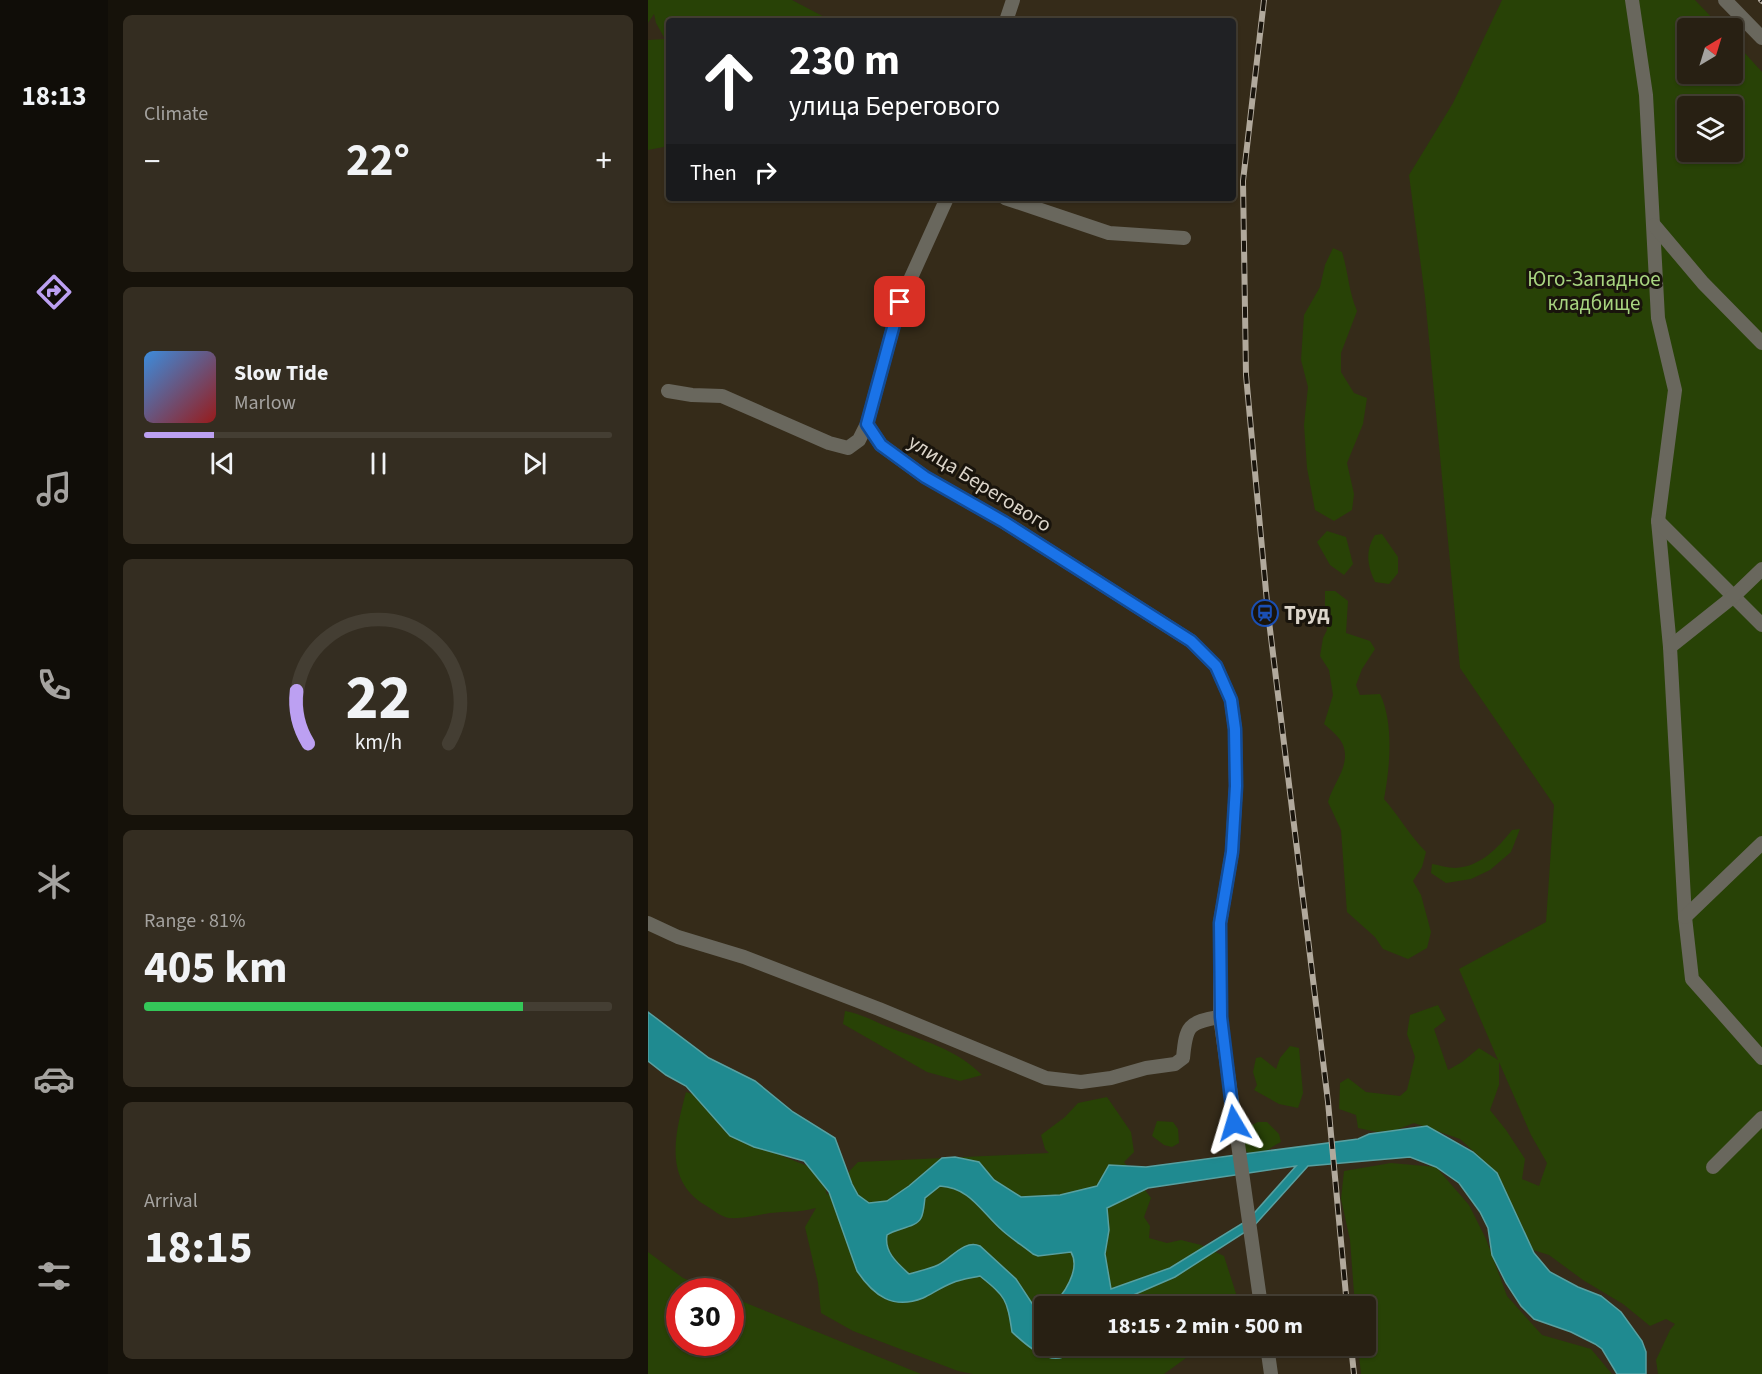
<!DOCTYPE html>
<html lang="en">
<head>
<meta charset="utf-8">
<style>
  :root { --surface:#282013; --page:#342d21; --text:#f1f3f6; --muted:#a5a3a0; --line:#443e33; --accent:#bca0f2 }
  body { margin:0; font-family:"Source Sans 3",sans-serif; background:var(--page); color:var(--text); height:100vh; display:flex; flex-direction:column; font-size:22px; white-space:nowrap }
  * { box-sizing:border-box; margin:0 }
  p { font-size:20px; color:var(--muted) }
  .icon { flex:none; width:33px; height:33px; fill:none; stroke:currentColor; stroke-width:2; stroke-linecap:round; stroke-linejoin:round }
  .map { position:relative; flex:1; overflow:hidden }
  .sheet { display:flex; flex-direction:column; gap:15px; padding:15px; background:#16120a; width:540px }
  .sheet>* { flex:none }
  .hud { position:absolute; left:18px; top:18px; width:570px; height:183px; border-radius:6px; box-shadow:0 2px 4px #0004,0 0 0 2px var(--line); background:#202124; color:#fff; overflow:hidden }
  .needle { width:39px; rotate:38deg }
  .tools { position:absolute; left:1029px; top:18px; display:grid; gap:12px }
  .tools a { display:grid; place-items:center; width:66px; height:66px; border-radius:6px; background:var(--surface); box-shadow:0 2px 4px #0004,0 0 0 2px var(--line); font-size:30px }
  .speed { position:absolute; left:18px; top:1278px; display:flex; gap:12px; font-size:30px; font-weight:700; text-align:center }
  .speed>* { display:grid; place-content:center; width:78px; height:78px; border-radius:50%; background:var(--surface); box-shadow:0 2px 4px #0004,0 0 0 2px var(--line); line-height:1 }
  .speed .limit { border:9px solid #d22; background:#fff; color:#111 }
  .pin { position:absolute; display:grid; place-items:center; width:51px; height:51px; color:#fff; margin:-26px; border-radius:12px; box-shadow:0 3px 9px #0006 }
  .me { position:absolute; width:66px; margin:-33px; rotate:353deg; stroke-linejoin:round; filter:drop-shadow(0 0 4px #0008) }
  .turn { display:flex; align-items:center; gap:21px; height:126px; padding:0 24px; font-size:27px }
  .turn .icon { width:78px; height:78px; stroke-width:2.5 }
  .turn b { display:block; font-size:42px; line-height:51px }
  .then { display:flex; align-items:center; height:57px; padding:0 24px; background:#0003; gap:12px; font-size:22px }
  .big { font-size:45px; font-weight:700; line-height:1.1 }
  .sheet .card { flex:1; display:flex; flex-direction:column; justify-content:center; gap:9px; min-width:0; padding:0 21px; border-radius:9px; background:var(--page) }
  .sheet .dial { align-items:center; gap:0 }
  .dial svg { height:156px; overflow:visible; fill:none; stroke:var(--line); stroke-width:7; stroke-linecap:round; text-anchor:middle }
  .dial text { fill:var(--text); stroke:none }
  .song { display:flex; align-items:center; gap:18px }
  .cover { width:72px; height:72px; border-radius:9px; background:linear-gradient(135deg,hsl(210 70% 55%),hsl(0 70% 35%)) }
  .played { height:6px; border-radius:3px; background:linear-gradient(90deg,var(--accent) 15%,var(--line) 15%) }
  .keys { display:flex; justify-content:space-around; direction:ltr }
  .heat { display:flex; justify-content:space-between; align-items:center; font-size:33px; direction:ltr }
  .charge { height:9px; border-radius:4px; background:linear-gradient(90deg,#34c759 81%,var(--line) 0) }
  .trip { position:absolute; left:386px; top:1296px; width:342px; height:60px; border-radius:6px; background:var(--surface); box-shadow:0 2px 4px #0004,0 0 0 2px var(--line); font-weight:700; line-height:60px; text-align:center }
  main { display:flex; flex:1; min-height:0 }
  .tab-bar { display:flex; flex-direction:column; width:108px; justify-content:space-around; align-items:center; background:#100d08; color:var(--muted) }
  .tab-bar .icon { width:42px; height:42px }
  .tab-bar .on { color:var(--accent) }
  .tab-bar b { font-size:27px; color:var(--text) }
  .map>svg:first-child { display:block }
  .green { fill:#284206; fill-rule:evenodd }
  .water { fill:#1f8a90; stroke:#58a0a1; stroke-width:1.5; fill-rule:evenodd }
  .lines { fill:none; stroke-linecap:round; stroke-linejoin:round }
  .minor { stroke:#69675d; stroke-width:14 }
  .rail-casing { stroke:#b1a99c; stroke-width:6 }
  .rail { stroke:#19140c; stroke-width:4; stroke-dasharray:11; stroke-linecap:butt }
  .route-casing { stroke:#114b97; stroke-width:15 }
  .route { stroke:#1a73e8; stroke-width:10 }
  .labels { text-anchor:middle; stroke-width:6; stroke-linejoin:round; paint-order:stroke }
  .park-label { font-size:21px; fill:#a8d580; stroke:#19140c }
  .street-label { font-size:21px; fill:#dcd5ca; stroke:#19140c }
  .poi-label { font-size:21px; font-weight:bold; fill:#dcd5ca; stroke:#19140c; text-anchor:start }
</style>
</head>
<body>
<main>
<nav class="tab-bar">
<b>18:13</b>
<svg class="icon on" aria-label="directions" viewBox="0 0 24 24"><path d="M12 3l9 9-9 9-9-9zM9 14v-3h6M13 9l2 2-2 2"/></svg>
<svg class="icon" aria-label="music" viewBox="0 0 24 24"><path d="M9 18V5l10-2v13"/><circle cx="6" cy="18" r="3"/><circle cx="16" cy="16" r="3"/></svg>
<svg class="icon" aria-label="phone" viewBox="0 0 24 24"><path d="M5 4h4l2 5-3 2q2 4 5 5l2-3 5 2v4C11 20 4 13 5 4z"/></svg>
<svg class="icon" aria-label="climate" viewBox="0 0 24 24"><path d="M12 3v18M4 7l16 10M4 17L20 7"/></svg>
<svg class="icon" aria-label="car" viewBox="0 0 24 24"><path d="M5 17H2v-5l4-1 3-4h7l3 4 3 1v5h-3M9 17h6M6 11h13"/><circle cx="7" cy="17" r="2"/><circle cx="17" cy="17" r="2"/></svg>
<svg class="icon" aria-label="filters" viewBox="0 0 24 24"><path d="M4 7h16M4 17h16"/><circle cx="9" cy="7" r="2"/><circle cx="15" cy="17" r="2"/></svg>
</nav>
<section class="sheet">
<div class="card"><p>Climate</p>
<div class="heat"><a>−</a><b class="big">22°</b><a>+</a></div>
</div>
<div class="card">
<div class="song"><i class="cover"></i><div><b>Slow Tide</b><p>Marlow</p></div></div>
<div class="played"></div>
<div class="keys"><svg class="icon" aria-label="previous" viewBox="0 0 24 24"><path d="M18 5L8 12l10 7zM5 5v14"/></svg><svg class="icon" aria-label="pause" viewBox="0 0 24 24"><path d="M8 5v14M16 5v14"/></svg><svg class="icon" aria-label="next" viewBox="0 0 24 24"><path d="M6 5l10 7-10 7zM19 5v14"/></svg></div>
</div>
<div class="card dial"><svg viewBox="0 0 100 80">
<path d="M14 69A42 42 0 1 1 86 69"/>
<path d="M14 69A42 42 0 0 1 8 42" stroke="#bca0f2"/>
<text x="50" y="56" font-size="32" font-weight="700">22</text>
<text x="50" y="72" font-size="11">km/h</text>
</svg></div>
<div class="card"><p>Range · 81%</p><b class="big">405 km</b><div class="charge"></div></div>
<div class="card"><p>Arrival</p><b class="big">18:15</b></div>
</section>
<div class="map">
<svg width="1114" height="1374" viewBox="0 0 1114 1374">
  <rect width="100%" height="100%" fill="#352b19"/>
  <g class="green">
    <polygon points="0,0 144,0 184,21 21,21 21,146 0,150 0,40 17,39 8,23 6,14 0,23"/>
    <path d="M854 0H1047L1074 28H1040V74H1084L1085 40 1114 72V1374H1010L1008 1360 1022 1330 1027 1324 1018 1319 1002 1326 975 1304 935 1280 901 1255 885 1250 855 1186 836 1161 812 1139 766 1123 748 1130 729 1132 710 1128 708 1115 691 1109 692 1083 700 1078 718 1092 752 1096 759 1090 767 1057 759 1034 762 1015 790 1005 798 1020 786 1029 800 1070 814 1062 831 1048 850 1060 811 969 898 922 906 805 812 668 777 297 761 175 805 103ZM1040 106H1084V152H1040ZM851 1062 883 1135 899 1163 891 1186 874 1179 877 1159 858 1130 842 1110 851 1085Z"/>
    <path d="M685 248 694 252C700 271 701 293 709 311L693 353V372L706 393 719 398 715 424 699 463 706 494 704 510 686 521 667 510 659 468 656 425 660 387 653 360 656 315 672 287 677 265Z"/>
    <polygon points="679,531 698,537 705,564 696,575 682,565 669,542"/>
    <path d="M734 534 750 557V573L741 584 727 582C719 566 717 550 727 535Z"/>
    <path d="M677 591H687L700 601 698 633 722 641 727 649 714 669 708 685 712 695 732 694C746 723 742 767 736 799 751 816 762 836 778 852L774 867 765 881 773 895 783 932 779 948 760 959 735 949 727 937 699 912 693 830 680 802C685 783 703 766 695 745 692 737 682 729 676 724L685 695 681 670 672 656 675 638 679 630 677 613Z"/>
    <path d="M872 829 863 852 842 870 823 879 798 883 783 873 784 864C791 865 800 868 807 868 832 867 850 848 864 830Z"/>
    <path d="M197 1011C214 1014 225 1021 240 1027 275 1041 307 1048 334 1075L312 1081 279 1072 195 1024Z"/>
    <polygon points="642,1046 651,1048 655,1093 650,1108 631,1104 606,1090 609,1085 605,1072 608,1058 613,1057 628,1069 632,1058"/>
    <path d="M38 1092 45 1094 81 1135 162 1167 177 1186 179 1195 210 1162 401 1153 397 1149 393 1135 417 1117 430 1103 459 1097 483 1132 486 1152 476 1162 503 1198 496 1217 502 1226 501 1238 519 1243 533 1240 553 1245 576 1256 592 1306H396V1346H572L569 1351 538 1358 516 1374H325L310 1371 205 1331 173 1313 170 1283 157 1227 168 1208C150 1213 140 1211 122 1213 108 1215 95 1219 81 1218 73 1217 64 1209 57 1205 14 1179 28 1131 38 1092Z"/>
    <polygon points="509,1121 525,1122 530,1129 531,1143 524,1147 516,1145 504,1136"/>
    <path d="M610 1122H619L631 1134 633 1142C622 1147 616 1155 605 1156L595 1149 598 1140 605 1135 602 1129 604 1125Z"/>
    <polygon points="743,1163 788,1167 821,1205 838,1239 859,1296 894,1335 943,1349 964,1374 713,1374 710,1346 717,1346 717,1306 707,1306 702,1240 693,1199 696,1171"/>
    <polygon points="0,1252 35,1278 68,1291 32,1292 32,1342 82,1342 83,1297 273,1374 0,1374"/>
  </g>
  <path class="water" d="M0 1012 61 1058 107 1081 145 1112 187 1138 204 1184 210 1195 221 1203 239 1201 261 1186 294 1158 307 1157 331 1162 346 1180 373 1197 412 1195 449 1186 461 1165 498 1167 710 1139 721 1134 779 1126 825 1152 849 1173 886 1253 902 1272 930 1287 953 1296 973 1312 994 1341 998 1352V1374H969L954 1349 947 1344 923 1332 886 1319 873 1306 858 1283 844 1255 840 1228 832 1212 811 1183 788 1167 762 1157 660 1166 605 1227 527 1277 460 1306H402C416 1296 433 1269 423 1252L390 1256 385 1254C375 1246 364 1239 355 1231 333 1212 323 1188 292 1186L277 1198C276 1204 276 1212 273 1218 268 1228 248 1228 239 1235 236 1252 249 1263 261 1274 271 1271 281 1269 290 1265 303 1259 316 1239 332 1246L368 1279 387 1308 393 1311 396 1309V1346H432C427 1349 421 1355 415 1357 398 1364 375 1342 364 1332 359 1299 358 1297 332 1276 323 1278 313 1279 304 1283 294 1287 285 1293 275 1298 245 1310 226 1296 209 1271L181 1192 156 1161 106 1147 82 1136 38 1086 18 1075 0 1061ZM648 1166 600 1220 522 1268 463 1289 457 1254 461 1230 459 1208 500 1188Z"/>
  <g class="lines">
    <g class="minor">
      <polyline points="984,0 998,95 1010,318 1027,390 1010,521 1022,647 1037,917 1044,979 1114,1058"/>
      <polyline points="1077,0 1114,38"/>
      <polyline points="358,21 365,0"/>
      <polyline points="299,198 252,302 219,424 233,445 277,477 356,522 543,641 568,666 583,700 587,729 588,786 584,852 572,923 572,1017 613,1306"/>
      <polyline points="357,198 461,233 536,238"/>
      <polyline points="1006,225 1055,283 1114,343"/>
      <polyline points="20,391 44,395 74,396 181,443 200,448 211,440 219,424"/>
      <polyline points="1010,521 1114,625"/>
      <polyline points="1022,647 1086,596 1114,569"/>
      <polyline points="1037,917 1114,843"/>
      <path d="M0 923 30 937 96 957 231 1009 398 1078 433 1082 463 1078 498 1068 527 1064 535 1058C538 1026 540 1022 572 1017"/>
      <polyline points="1065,1167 1114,1118"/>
      <polyline points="619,1346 623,1374"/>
    </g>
    <defs>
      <g id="rail">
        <polyline points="616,0 595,181 598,375 620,613 680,1102 699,1306"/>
        <polyline points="1113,0 1114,1"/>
        <polyline points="703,1346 706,1374"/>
      </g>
    </defs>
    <use href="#rail" class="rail-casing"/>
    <use href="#rail" class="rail"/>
  </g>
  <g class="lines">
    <defs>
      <polyline id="route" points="252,302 219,424 233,445 277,477 356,522 543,641 568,666 583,700 587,729 588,786 584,852 572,923 573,1017 586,1123"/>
    </defs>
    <use href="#route" class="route-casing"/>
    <use href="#route" class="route"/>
  </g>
  <defs>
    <symbol id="station-ring" viewBox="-11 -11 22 22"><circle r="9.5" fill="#19140c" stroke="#1a4fb4" stroke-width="1.5"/><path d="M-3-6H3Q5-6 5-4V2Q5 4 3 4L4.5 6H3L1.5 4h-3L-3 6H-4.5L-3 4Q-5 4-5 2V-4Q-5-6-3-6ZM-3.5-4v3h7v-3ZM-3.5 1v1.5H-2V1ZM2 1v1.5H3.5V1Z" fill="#1a4fb4"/></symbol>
  </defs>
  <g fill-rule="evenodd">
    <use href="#station-ring" x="602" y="598" width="30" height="30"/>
  </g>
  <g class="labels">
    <g class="park-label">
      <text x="946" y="286">Юго-Западное<tspan x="946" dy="24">кладбище</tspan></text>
    </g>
    <g class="street-label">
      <text transform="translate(332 483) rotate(32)" y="7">улица Берегового</text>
    </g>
    <g class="poi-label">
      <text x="636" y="620">Труд</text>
    </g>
  </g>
</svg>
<div class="tools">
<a><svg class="needle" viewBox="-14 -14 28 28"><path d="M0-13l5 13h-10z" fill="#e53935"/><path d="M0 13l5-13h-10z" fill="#a5a3a0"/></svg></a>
<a><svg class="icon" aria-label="layers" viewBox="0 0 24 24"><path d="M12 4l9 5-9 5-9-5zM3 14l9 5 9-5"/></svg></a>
</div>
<div class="speed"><div class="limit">30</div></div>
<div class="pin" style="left:252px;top:302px;background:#d93025"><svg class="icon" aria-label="arrive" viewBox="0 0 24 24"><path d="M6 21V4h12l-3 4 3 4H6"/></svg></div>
<svg class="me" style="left:586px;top:1123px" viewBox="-20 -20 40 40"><path d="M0-17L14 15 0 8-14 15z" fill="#1a73e8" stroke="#fff" stroke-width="4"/></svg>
<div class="trip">18:15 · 2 min · 500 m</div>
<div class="hud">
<div class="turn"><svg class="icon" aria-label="ahead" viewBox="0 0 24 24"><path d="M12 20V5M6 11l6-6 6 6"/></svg><div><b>230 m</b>улица Берегового</div></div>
<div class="then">Then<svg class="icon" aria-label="right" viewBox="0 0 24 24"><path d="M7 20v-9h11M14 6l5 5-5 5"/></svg></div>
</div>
</div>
</main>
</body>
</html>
